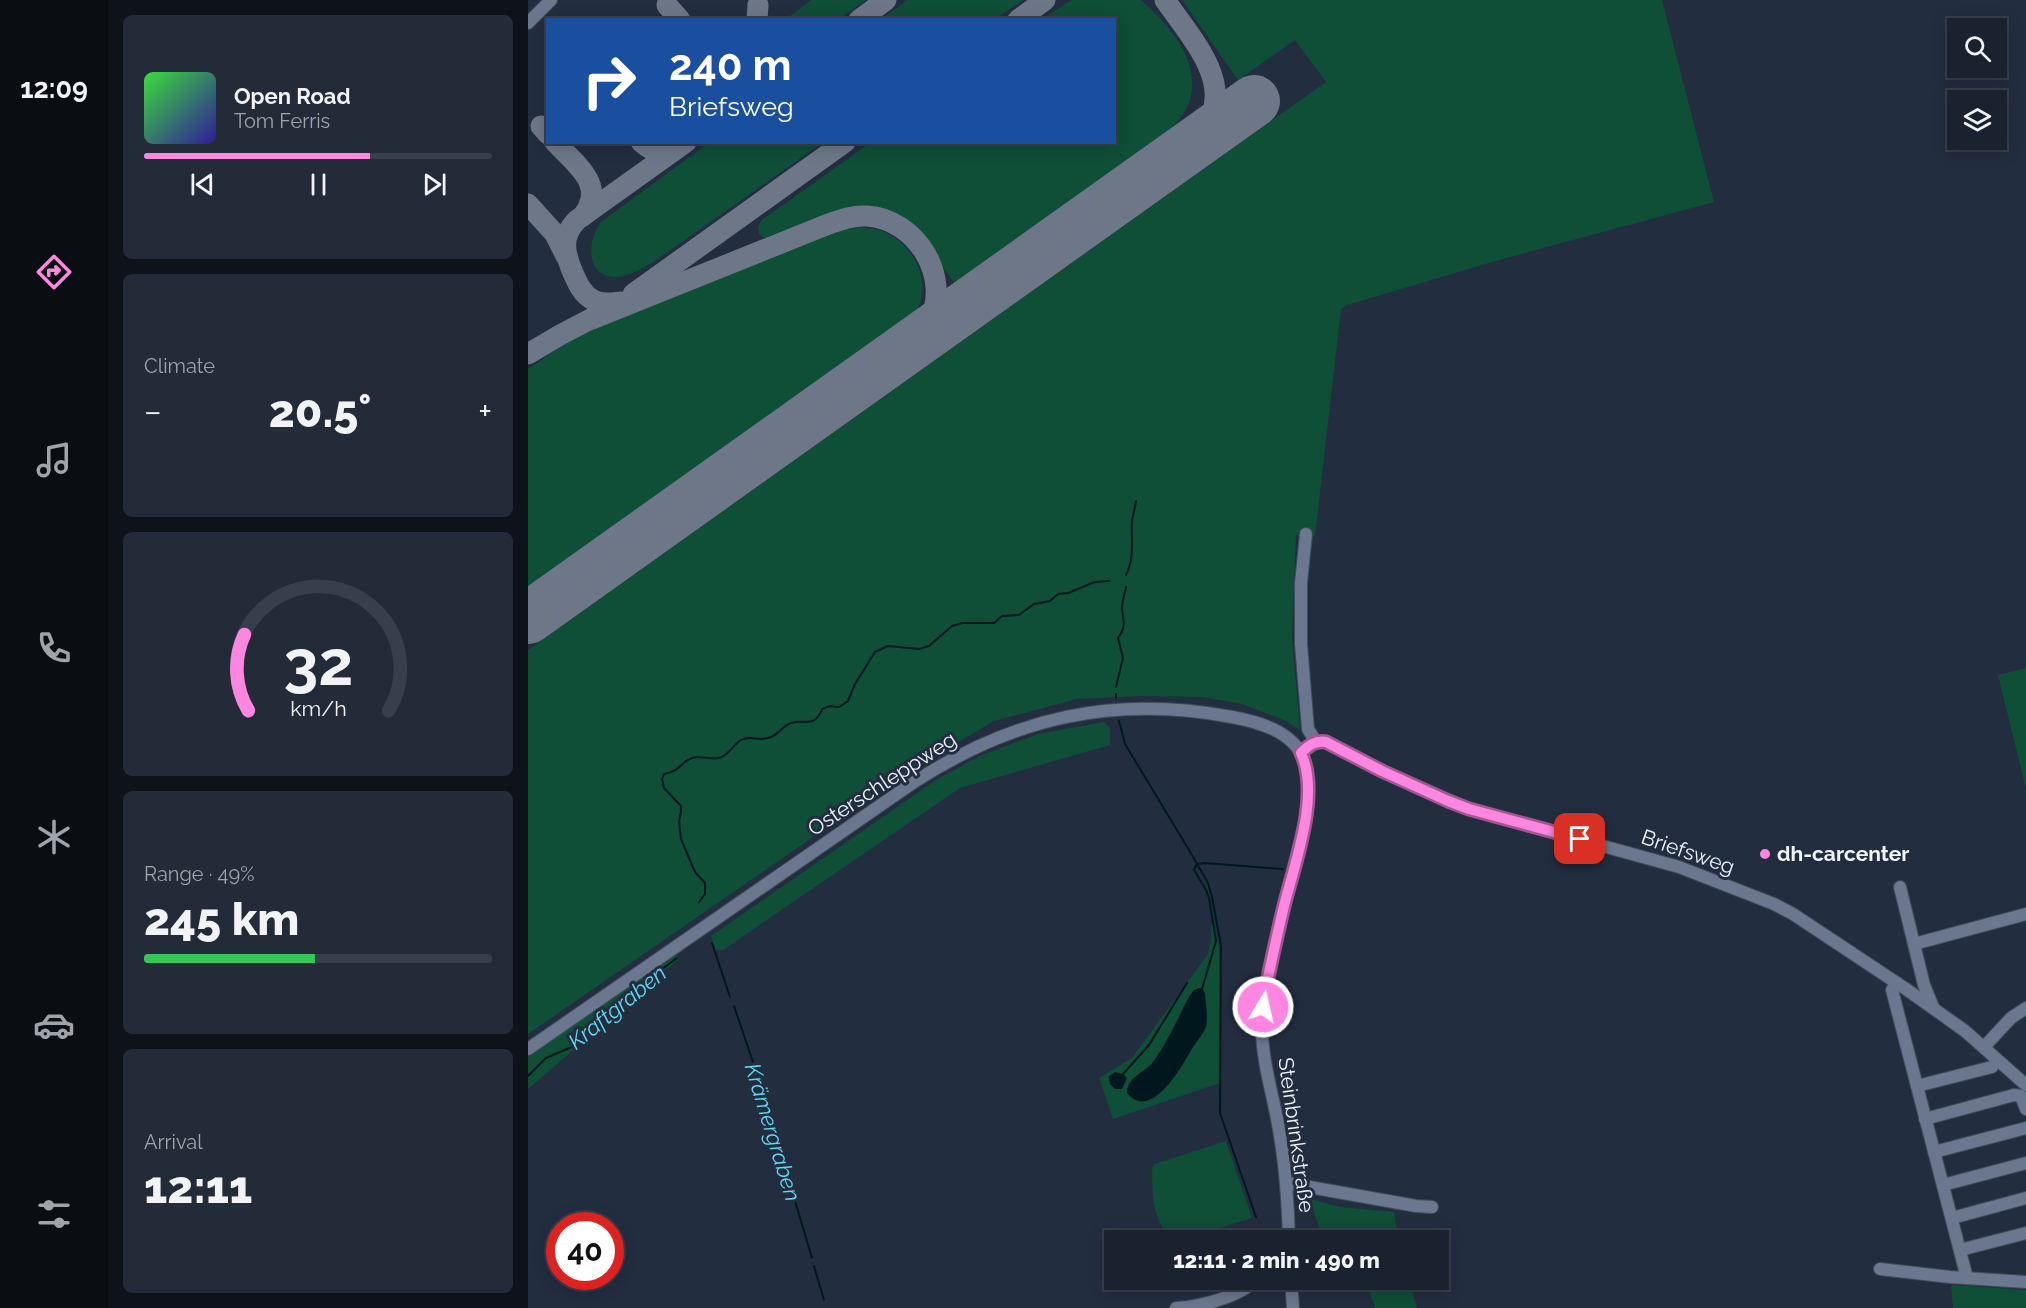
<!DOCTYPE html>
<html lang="en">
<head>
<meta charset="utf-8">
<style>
  :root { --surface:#1a2230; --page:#232a38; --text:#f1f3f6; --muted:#9fa4ab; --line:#383f4c; --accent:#fd86e1 }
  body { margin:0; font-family:Raleway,sans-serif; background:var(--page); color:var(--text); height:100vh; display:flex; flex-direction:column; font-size:22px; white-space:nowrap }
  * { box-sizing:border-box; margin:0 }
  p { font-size:20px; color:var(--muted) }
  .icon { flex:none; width:33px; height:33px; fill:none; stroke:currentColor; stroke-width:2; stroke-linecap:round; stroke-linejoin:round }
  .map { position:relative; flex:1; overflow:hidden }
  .sheet { display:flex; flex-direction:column; gap:15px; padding:15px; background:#0e131a; width:420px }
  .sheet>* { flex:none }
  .guide { position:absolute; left:18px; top:18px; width:570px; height:126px; border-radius:0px; box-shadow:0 3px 15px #0003,0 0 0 2px var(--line); background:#1a4fa0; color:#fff; overflow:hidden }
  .buttons { position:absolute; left:1419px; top:18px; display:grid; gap:12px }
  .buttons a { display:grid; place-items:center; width:60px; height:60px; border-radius:0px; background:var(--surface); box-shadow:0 3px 15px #0003,0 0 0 2px var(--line); font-size:30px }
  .speed { position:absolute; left:18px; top:1212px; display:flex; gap:12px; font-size:30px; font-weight:700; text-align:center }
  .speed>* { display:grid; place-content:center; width:78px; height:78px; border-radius:50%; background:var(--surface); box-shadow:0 3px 15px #0003,0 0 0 2px var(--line); line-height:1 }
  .speed .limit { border:9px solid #d22; background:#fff; color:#111 }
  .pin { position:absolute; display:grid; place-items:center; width:51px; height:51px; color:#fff; margin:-26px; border-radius:12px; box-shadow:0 3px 9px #0006 }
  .me { position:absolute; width:66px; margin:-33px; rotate:9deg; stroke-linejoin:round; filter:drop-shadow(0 0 4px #0008) }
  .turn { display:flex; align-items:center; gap:21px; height:126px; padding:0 24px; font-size:27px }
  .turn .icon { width:78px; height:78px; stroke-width:2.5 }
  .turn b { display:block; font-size:42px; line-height:51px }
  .big { font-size:45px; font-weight:800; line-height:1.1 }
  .sheet .widget { flex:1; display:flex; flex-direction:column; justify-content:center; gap:9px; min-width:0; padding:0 21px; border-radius:9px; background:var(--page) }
  .sheet .dial { align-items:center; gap:0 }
  .dial svg { height:156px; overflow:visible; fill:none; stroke:var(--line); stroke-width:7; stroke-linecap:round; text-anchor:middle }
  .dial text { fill:var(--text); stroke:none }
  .song { display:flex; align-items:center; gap:18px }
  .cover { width:72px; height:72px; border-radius:9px; background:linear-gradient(135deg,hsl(120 70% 55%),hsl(250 70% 35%)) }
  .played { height:6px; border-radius:3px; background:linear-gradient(90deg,var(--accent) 65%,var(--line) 65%) }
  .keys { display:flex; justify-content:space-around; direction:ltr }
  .heat { display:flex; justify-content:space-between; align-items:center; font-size:33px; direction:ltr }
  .charge { height:9px; border-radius:4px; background:linear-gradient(90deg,#34c759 49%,var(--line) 0) }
  .trip { position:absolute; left:576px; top:1230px; width:345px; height:60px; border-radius:0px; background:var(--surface); box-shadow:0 3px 15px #0003,0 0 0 2px var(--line); font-weight:800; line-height:60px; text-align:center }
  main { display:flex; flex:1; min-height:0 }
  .tab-bar { display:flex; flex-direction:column; width:108px; justify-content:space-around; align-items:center; background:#0a0e13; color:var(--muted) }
  .tab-bar .icon { width:42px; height:42px }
  .tab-bar .current { color:var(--accent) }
  .tab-bar b { font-size:27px; color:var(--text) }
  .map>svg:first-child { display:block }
  .green { fill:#0f4e37 }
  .water { fill:#00181d }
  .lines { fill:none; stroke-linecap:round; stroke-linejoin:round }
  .stream { stroke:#00181d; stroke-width:2 }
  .taxiway { stroke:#6e7787; stroke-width:21 }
  .runway { stroke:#6e7787; stroke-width:52 }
  .minor-casing { stroke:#424b5a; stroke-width:14 }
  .minor { stroke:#6b778e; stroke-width:12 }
  .route-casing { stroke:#a45792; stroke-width:15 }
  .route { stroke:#fd86e1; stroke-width:10 }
  .poi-dot { fill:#fd86e1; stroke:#232d40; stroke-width:2 }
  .labels { text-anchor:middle; stroke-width:6; stroke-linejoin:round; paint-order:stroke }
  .street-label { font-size:21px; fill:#eff4ff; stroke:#232d40 }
  .poi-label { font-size:21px; font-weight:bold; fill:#eff4ff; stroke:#232d40; text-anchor:start }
  .water-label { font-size:22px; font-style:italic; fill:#62dbf2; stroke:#232d40 }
</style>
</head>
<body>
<main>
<nav class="tab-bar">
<b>12:09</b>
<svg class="icon current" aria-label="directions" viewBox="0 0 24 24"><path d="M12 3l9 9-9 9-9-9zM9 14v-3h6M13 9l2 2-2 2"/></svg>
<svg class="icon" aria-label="music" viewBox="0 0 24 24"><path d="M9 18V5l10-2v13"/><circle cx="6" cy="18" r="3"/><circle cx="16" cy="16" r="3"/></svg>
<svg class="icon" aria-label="phone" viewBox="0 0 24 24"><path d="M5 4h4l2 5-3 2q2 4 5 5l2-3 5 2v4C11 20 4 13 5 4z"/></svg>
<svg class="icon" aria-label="climate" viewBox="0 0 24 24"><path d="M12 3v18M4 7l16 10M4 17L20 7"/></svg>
<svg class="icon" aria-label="car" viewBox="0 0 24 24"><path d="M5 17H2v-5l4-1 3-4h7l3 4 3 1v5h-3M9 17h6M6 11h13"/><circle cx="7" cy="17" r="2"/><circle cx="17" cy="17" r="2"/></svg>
<svg class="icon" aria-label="filters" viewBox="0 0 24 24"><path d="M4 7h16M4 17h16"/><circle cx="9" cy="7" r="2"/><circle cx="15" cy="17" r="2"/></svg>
</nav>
<section class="sheet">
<div class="widget">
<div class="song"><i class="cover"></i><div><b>Open Road</b><p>Tom Ferris</p></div></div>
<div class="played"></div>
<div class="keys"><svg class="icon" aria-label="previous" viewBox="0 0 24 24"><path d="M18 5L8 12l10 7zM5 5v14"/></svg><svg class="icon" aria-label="pause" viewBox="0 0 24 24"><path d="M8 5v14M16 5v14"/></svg><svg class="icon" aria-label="next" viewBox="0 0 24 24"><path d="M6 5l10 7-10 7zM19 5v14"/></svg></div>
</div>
<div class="widget"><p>Climate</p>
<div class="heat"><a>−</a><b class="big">20.5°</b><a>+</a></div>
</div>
<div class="widget dial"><svg viewBox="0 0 100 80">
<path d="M14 69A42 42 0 1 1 86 69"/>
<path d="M14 69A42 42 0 0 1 12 30" stroke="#fd86e1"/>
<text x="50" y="56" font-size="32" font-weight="700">32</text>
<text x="50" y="72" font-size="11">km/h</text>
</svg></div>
<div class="widget"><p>Range · 49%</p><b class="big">245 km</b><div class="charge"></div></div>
<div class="widget"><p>Arrival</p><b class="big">12:11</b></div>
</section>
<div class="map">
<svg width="1498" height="1308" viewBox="0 0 1498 1308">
  <rect width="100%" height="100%" fill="#232d40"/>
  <g class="green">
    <polygon points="283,0 338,0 311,19 260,19 261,17"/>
    <polygon points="380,0 495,0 467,19 353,19"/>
    <path d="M544 0H613C638 21 671 59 663 95 661 108 653 117 645 127L427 284C414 267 403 246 388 232 343 190 293 221 245 238L238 239 231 234 230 226 234 220 342 143 586 142V20L514 19Z"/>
    <polygon points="654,0 1134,0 1186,202 971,260 819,305 813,309 787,536 768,535 764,637 772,730 758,721 714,704 675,697 616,696 549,699 466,721 381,771 0,1034 0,650 798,82 767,40 710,80"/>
    <path d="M181 143H294L124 263C113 268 101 277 88 277 57 277 59 240 73 222Z"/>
    <path d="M334 227C343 229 353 229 361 234 382 245 397 270 394 294 394 300 390 306 389 312L0 588V369L35 345 71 325 313 229Z"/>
    <polygon points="1498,668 1498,789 1470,675"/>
    <polygon points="576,722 582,728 582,745 432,788 195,950 187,950 183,936 408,780 454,755 510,734"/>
    <polygon points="684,911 691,947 692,1083 585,1119 571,1078 604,1058 680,954 683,942"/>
    <polygon points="147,952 151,959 0,1089 0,1053"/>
    <path d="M698 1141 724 1218 654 1240H642C624 1213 625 1201 624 1168L627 1164Z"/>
    <polygon points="782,1199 812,1207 866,1212 871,1240 795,1240"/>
    <polygon points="838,1280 881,1280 889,1308 847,1308"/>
    <polygon points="1423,1285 1498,1290 1498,1308 1425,1308"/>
  </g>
  <g class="water">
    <path d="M671 988 675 989 677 994C678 1004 680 1017 678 1027 675 1034 669 1041 665 1047 655 1064 624 1123 599 1093 600 1076 615 1074 625 1062 640 1042 650 1017 662 995L666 990Z"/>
    <polygon points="587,1072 595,1074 599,1078 594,1089 587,1089 582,1084 581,1076"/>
  </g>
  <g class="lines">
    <g class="stream">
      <path d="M598 575C607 557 603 540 604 521 605 515 607 508 608 501"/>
      <path d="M588 687 595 658 590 638C599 625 595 621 594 608 594 601 597 593 598 587"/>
      <polyline points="588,698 588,694"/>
      <polyline points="591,721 597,744 664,855 680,883 684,897 693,946 692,1113 728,1217"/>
      <path d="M171 902 177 894V883L167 872 153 839 151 821 153 812V806L136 788 134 779 136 774C153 771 151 763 164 758 172 755 182 760 191 758 201 755 205 745 213 740 222 735 231 741 240 738 250 736 254 726 263 723 277 719 287 728 294 709L302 706 311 707 320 701 327 684 347 652 360 646 391 649 401 646 424 626 434 623H466L474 616 491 615 506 604 522 601 530 594 540 593 567 582 581 581"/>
      <polyline points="184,943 202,997"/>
      <polyline points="674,989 688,941 681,898 678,890 666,870 669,864 677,863 755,869"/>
      <polyline points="206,1006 231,1080 284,1258"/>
      <polyline points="595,1074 621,1045 659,983"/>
      <polyline points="0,1076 18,1058 46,1046 67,1021 91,1006 119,980 149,958"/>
      <polyline points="286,1266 296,1300"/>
    </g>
    <g class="taxiway">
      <path d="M637 0C672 50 719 97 657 150"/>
      <polyline points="139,5 152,20"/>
      <polyline points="229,20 230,5"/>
      <polyline points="331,20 358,0"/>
      <polyline points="490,20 517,0"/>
      <polyline points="13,126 20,134"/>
      <path d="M27 142C48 165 79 185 55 216"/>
      <path d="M113 142C124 152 135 155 148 149"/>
      <polyline points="0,204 27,234 38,256"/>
      <polyline points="105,294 317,142"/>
      <path d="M93 302C83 303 74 305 65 300 54 294 50 284 45 273 37 254 32 237 49 220L158 142"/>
      <path d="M64 319 298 225C312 220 325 215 339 216 389 219 424 278 401 322 396 331 390 338 384 345"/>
      <polyline points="0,354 32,335 76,312"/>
    </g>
    <polyline class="runway" points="0,618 726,101"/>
    <defs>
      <g id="minor">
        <polyline points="0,23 23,0"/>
        <polyline points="778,534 773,583 773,644 780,729 788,742"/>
        <polyline points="773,753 788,742 798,742 854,771 941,809 1151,867 1246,904 1265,914 1378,989 1437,1031 1498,1085"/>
        <polyline points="1372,887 1396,985 1405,1007"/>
        <polyline points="1386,944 1498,914"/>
        <polyline points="1369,983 1364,990 1439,1278"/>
        <polyline points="1456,1047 1483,1018 1498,1008"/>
        <path d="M0 1049 386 782C487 717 586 695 704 717 731 722 764 731 776 759 788 791 775 831 767 862 760 891 753 919 747 947 743 962 739 977 737 991 736 1003 734 1016 734 1028 734 1064 747 1101 752 1136 758 1171 760 1205 761 1240"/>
        <polyline points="1389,1086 1464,1067"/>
        <polyline points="1397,1119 1486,1095 1493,1096 1498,1109"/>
        <polyline points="1406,1152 1498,1128"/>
        <polyline points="759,1183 888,1206 904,1207"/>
        <polyline points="1415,1185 1498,1163"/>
        <polyline points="1424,1218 1498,1198"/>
        <polyline points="1432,1250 1498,1233"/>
        <polyline points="1352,1269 1422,1277 1498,1282"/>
        <polyline points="763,1280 765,1308"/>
        <path d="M648 1308C670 1307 712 1297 727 1280"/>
      </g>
    </defs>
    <use href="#minor" class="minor-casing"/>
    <use href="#minor" class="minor"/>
  </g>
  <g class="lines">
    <defs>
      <path id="route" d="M735 1007 738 987C744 959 750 930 757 902 768 860 792 794 773 753 780 746 787 740 798 742L854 771 920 801 941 809 1052 839"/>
    </defs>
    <use href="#route" class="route-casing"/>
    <use href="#route" class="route"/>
  </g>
  <circle class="poi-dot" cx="1237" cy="854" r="6"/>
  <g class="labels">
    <g class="street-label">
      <text transform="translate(354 784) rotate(-33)" y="7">Osterschleppweg</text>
      <text transform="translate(1160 852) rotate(19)" y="7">Briefsweg</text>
      <text transform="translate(768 1135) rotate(82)" y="7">Steinbrinkstraße</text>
    </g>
    <g class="poi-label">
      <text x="1249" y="861">dh-carcenter</text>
    </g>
    <g class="water-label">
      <text transform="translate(89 1007) rotate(-39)" y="8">Kraftgraben</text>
      <text transform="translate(245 1132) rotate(73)" y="8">Krämergraben</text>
    </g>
  </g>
</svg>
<div class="buttons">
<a><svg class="icon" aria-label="search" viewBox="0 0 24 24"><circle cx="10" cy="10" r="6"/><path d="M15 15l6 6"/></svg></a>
<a><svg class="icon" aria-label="layers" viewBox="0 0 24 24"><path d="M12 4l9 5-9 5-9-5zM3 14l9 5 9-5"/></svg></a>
</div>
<div class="speed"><div class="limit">40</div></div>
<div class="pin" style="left:1052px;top:839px;background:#d93025"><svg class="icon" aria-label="arrive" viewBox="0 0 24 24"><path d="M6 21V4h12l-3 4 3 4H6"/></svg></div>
<svg class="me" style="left:735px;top:1007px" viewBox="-20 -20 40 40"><circle r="17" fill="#fd86e1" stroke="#fff" stroke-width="3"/><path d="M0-11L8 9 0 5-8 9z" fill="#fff"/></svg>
<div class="trip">12:11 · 2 min · 490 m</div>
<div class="guide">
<div class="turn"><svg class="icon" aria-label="right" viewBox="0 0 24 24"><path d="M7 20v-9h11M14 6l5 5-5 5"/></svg><div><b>240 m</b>Briefsweg</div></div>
</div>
</div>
</main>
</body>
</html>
